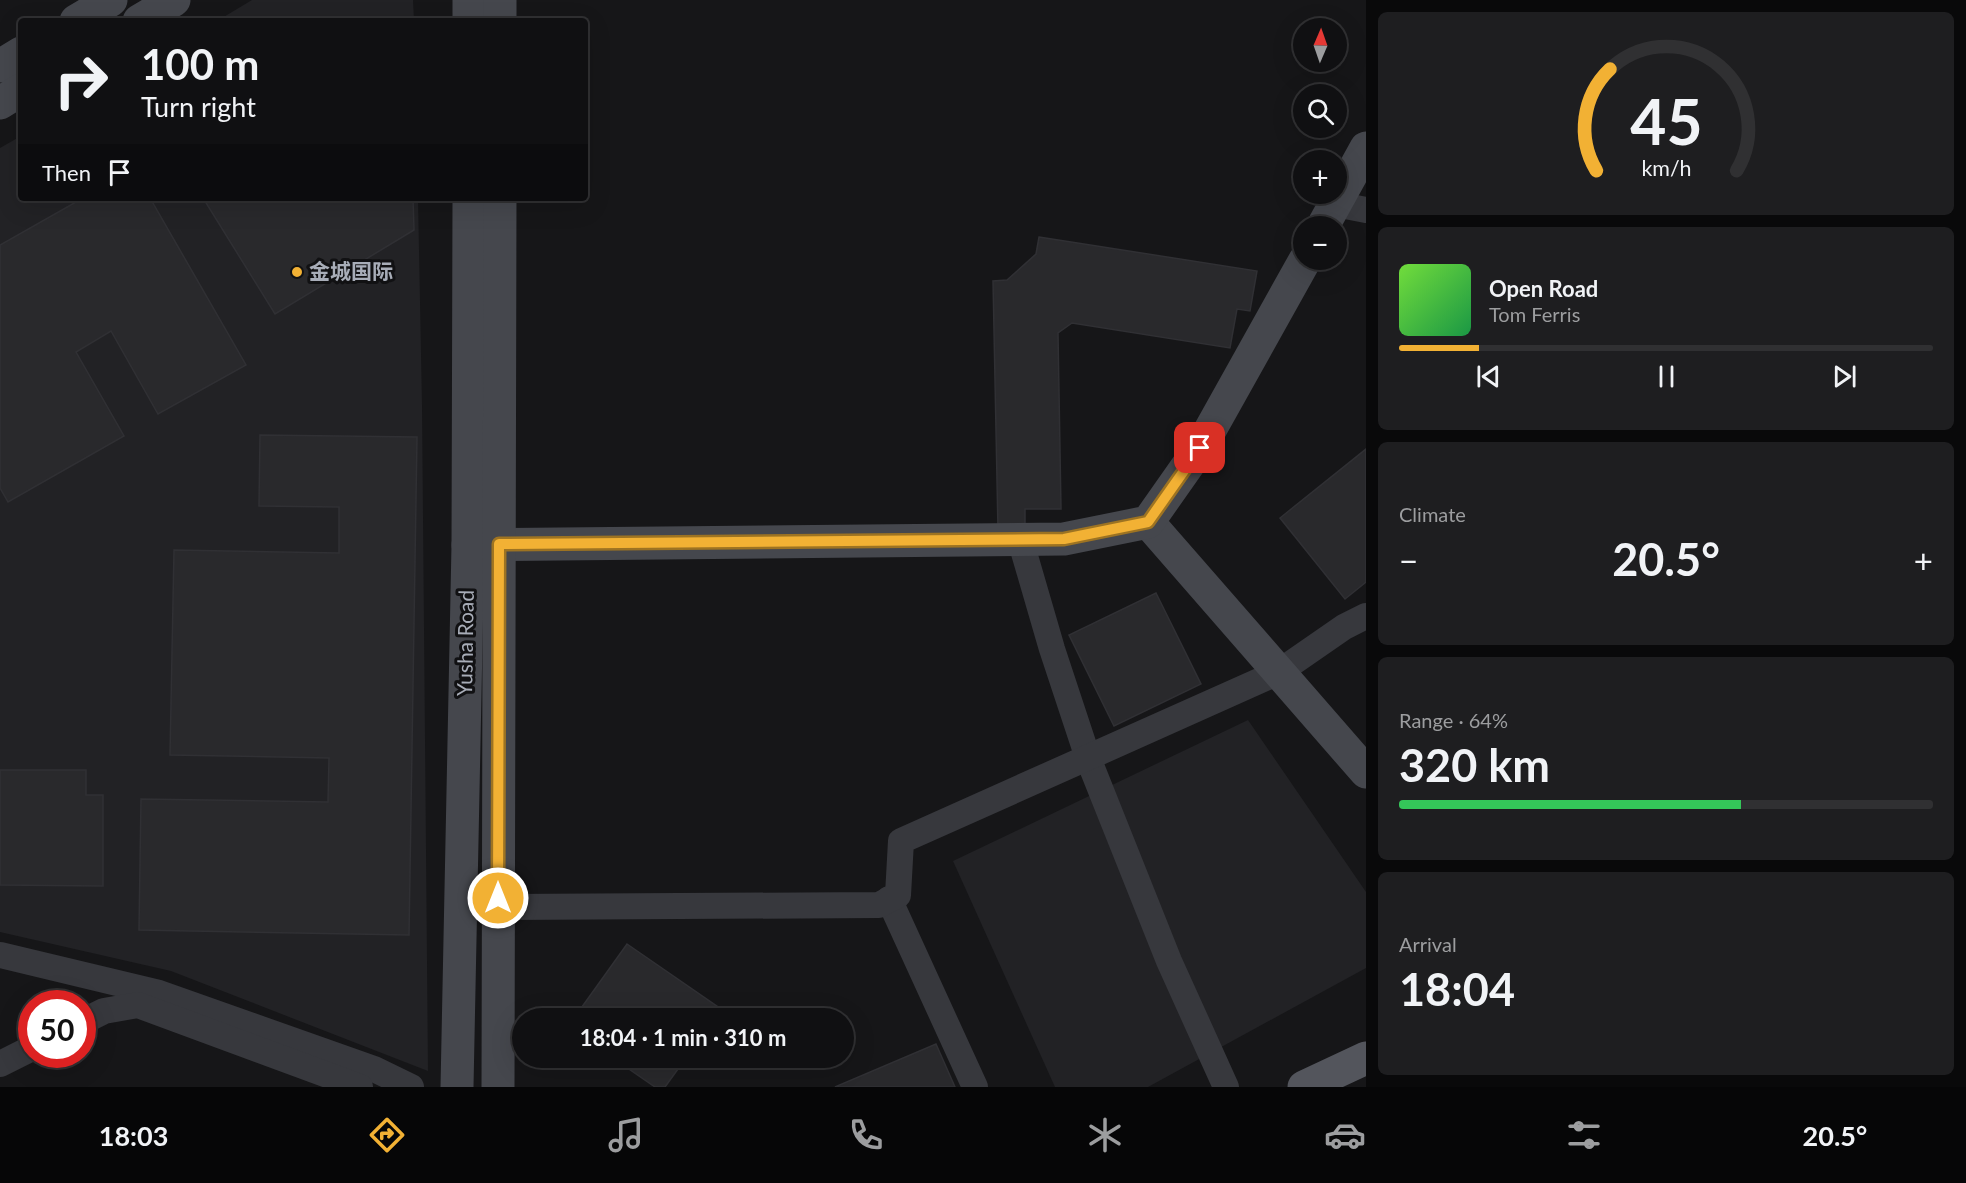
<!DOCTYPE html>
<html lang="en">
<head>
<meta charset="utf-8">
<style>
  :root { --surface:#101012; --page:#1e1e20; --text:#f1f3f6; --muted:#9c9d9f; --line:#303032; --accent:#f2b134 }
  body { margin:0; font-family:Lato,"Noto Sans SC",sans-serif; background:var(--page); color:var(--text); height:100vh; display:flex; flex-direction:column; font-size:22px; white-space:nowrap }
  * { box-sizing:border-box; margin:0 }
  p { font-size:20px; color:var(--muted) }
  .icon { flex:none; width:33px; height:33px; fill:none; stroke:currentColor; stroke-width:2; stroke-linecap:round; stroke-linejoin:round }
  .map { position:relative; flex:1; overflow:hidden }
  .sheet { display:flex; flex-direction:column; gap:12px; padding:12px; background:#09090a; width:600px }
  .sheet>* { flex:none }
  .top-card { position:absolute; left:18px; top:18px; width:570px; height:183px; border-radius:6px; box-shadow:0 6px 24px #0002,0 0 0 2px var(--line); background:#101012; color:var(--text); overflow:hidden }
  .needle { width:39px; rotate:2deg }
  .controls { position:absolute; left:1293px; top:18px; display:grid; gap:12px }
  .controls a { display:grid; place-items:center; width:54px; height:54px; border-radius:50%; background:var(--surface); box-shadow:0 6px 24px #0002,0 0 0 2px var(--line); font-size:30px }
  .speed { position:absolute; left:18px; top:990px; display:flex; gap:12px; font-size:30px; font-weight:700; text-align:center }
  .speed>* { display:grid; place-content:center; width:78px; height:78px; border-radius:50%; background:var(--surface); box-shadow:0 6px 24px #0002,0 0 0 2px var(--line); line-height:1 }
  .speed .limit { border:9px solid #d22; background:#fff; color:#111 }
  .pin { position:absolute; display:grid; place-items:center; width:51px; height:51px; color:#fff; margin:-26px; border-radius:12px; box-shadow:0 3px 9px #0006 }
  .me { position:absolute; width:66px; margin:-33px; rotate:0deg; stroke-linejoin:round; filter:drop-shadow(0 0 4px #0008) }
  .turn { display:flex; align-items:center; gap:21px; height:126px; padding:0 24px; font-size:27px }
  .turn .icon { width:78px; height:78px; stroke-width:2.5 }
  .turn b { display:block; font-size:42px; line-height:51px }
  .then { display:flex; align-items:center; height:57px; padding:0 24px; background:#0003; gap:12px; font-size:22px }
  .big { font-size:45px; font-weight:700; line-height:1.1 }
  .sheet .tile { flex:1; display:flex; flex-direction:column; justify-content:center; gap:9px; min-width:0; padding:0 21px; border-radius:9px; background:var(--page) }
  .sheet .dial { align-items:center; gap:0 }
  .dial svg { height:156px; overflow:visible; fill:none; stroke:var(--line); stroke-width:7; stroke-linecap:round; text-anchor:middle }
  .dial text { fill:var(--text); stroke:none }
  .song { display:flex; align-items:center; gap:18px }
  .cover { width:72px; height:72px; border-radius:9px; background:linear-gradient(135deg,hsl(100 70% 55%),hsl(140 70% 35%)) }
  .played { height:6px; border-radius:3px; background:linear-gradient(90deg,var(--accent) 15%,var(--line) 15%) }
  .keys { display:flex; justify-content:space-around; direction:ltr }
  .heat { display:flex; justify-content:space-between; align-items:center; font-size:33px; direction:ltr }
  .charge { height:9px; border-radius:4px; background:linear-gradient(90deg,#34c759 64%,var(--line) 0) }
  .trip { position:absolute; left:512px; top:1008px; width:342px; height:60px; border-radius:30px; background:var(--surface); box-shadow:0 6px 24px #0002,0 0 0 2px var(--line); font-weight:700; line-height:60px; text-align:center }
  .tab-bar { display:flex; height:96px; justify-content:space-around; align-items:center; background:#060607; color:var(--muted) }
  .tab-bar .icon { width:42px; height:42px }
  .tab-bar .selected { color:var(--accent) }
  .tab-bar b { font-size:27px; color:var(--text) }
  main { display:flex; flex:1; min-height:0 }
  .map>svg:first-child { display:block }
  .built { fill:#222225 }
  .building { fill:#29292c; stroke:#303034; stroke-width:1.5 }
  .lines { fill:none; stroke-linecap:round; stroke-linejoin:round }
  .street { stroke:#37383d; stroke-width:26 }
  .secondary { stroke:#45474d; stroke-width:33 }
  .primary { stroke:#53555c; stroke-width:33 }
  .route-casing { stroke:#9d7322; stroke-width:15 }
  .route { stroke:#f2b134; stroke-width:10 }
  .poi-dot { fill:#f2b134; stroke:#111113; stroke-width:2 }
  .labels { text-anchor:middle; stroke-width:6; stroke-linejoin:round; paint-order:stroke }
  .poi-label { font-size:21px; font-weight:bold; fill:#a8adb8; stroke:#111113; text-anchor:start }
  .street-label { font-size:21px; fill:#a8adb8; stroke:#111113 }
</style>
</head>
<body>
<main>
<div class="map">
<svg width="1366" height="1087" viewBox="0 0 1366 1087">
  <rect width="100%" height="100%" fill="#161618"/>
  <g class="built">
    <polygon points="252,0 413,0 414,21 217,21"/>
    <polygon points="21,136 21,198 418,198 422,405 428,1071 171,971 0,932 0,148"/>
    <polygon points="1248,720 1366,892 1366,968 1148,1087 1055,1087 953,861"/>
  </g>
  <g class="building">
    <polygon points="83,198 150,198 246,365 158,414 111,331 76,352 124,436 8,502 0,488 0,245"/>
    <polygon points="203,198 413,198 414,230 275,314"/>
    <polygon points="1039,237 1257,271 1250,311 1237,309 1230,348 1072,323 1058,333 1061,509 1025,509 1025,529 998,530 993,281 1007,280 1036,254"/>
    <polygon points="260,435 417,437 409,935 139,930 141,799 328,802 329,758 170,755 174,550 339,553 339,507 259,506"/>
    <polygon points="1366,449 1366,582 1345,599 1280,518"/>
    <polygon points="1156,593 1201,684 1114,726 1069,635"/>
    <polygon points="0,770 86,770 86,795 103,795 103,886 0,885"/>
    <polygon points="627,944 721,1009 714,1018 574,1018"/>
    <polygon points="936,1044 955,1087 835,1087"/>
    <polygon points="613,1058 686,1058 665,1087 655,1087"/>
  </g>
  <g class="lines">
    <g class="street">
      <polyline points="1335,204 1366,210"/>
      <polyline points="1020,539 1052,649 1088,758 1169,961 1226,1087"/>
      <polyline points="889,899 975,1087"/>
      <polyline points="508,907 879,905 898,895 901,841 1279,672 1344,627 1366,616"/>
      <polyline points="0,955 159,993 374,1069 411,1087"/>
      <polyline points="82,1022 104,1011 138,1005 360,1087"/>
      <polyline points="0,1064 32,1048"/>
    </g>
    <g class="secondary">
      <polyline points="76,21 111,0"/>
      <polyline points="139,21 174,0"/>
      <polyline points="469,21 469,0"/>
      <polyline points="500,21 500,0"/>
      <polyline points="0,66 21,53"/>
      <polyline points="0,103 21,90"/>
      <polyline points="1323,226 1366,148"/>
      <polyline points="1148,522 1366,772"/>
      <polyline points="468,545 1064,539 1148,522 1200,448 1305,260"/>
      <polyline points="457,1087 468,545 469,198"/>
      <polyline points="498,1087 500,198"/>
    </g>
    <polyline class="primary" points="1304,1087 1366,1058"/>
  </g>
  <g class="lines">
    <defs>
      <polyline id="route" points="498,898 499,544 1064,539 1148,522 1200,448"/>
    </defs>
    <use href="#route" class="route-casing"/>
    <use href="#route" class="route"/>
  </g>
  <circle class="poi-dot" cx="297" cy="272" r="6"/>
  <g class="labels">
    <g class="poi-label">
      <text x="309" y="279">金城国际</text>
    </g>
    <g class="street-label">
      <text transform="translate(466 643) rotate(-89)" y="7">Yusha Road</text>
    </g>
  </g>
</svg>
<div class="controls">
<a><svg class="needle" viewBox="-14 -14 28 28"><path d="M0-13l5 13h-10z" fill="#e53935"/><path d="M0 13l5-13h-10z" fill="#9c9d9f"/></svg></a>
<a><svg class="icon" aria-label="search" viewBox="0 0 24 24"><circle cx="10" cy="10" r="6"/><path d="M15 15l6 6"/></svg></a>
<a>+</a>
<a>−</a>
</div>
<div class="speed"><div class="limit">50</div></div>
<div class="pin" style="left:1200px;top:448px;background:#d93025"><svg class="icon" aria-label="arrive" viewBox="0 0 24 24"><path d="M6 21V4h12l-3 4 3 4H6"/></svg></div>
<svg class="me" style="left:498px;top:898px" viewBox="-20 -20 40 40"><circle r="17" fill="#f2b134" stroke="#fff" stroke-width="3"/><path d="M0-11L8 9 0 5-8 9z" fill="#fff"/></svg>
<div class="trip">18:04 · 1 min · 310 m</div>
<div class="top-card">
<div class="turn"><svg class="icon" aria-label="right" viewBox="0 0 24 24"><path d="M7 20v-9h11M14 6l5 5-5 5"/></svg><div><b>100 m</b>Turn right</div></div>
<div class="then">Then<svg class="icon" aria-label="arrive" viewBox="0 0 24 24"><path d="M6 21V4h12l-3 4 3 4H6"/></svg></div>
</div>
</div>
<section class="sheet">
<div class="tile dial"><svg viewBox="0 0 100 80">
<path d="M14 69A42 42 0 1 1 86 69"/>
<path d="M14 69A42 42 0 0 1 21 17" stroke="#f2b134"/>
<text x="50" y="56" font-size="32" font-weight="700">45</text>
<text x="50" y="72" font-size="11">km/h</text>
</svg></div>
<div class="tile">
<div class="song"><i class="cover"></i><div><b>Open Road</b><p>Tom Ferris</p></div></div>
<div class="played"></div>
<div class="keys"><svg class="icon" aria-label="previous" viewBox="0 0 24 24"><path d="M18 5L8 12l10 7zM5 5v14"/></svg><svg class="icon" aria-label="pause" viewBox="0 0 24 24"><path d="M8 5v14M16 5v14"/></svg><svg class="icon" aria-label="next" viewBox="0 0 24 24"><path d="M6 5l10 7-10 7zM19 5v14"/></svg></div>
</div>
<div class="tile"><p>Climate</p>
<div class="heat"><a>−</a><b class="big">20.5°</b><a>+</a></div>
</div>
<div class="tile"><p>Range · 64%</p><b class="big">320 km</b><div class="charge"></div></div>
<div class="tile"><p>Arrival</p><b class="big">18:04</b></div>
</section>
</main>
<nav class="tab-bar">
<b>18:03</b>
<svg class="icon selected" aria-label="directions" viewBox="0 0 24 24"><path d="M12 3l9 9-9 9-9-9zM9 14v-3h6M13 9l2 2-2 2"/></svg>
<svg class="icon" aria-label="music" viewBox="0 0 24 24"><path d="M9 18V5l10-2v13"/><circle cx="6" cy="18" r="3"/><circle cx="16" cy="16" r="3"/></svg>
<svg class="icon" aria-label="phone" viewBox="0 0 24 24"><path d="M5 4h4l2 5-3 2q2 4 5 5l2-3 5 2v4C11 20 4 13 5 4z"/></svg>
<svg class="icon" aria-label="climate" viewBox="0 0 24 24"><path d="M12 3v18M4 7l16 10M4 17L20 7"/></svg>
<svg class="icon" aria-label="car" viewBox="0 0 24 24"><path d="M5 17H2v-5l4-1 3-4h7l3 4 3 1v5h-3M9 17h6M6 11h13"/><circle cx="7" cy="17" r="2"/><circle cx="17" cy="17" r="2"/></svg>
<svg class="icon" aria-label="filters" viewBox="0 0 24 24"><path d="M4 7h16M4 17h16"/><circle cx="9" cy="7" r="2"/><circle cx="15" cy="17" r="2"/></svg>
<b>20.5°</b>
</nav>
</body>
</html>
